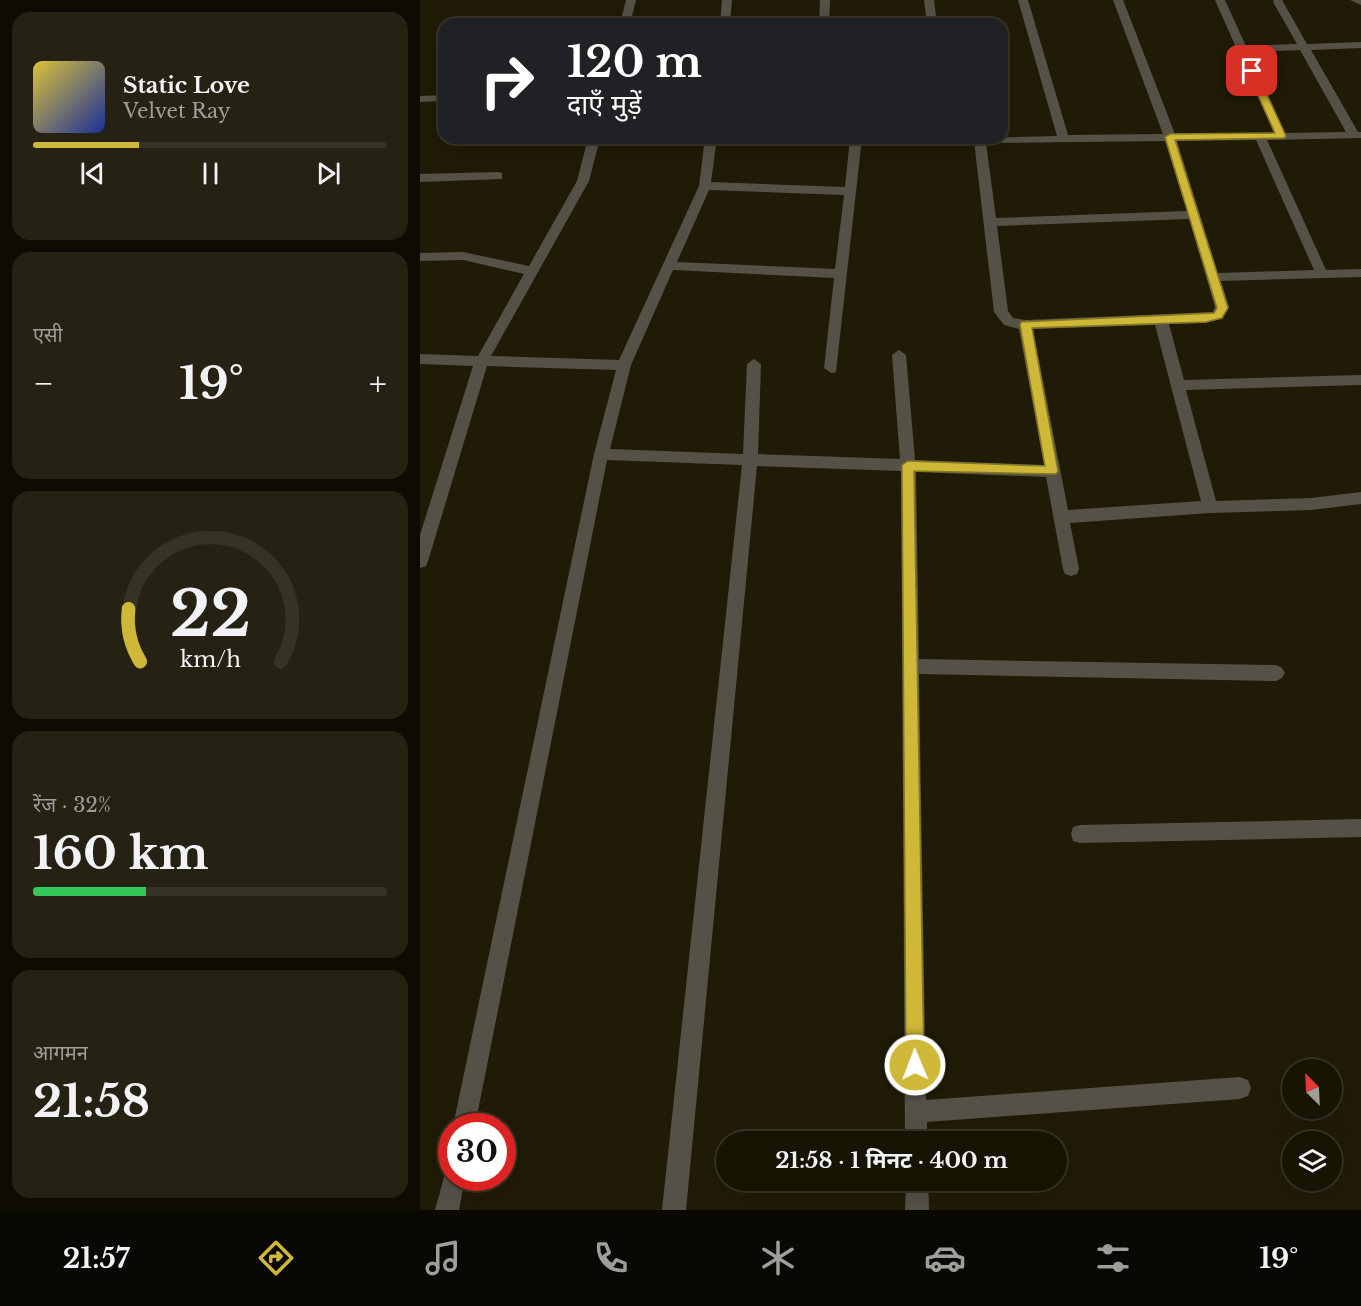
<!DOCTYPE html>
<html lang="hi">
<head>
<meta charset="utf-8">
<style>
  :root { --surface:#181404; --page:#252113; --text:#f1f3f6; --muted:#9f9e9a; --line:#363326; --accent:#cfb837 }
  body { margin:0; font-family:"Libre Baskerville","Noto Sans Devanagari",serif; background:var(--page); color:var(--text); height:100vh; display:flex; flex-direction:column; font-size:22px; white-space:nowrap }
  * { box-sizing:border-box; margin:0 }
  p { font-size:20px; color:var(--muted) }
  .icon { flex:none; width:33px; height:33px; fill:none; stroke:currentColor; stroke-width:2; stroke-linecap:round; stroke-linejoin:round }
  .map { position:relative; flex:1; overflow:hidden }
  .details { display:flex; flex-direction:column; gap:12px; padding:12px; background:#0d0b02; width:420px }
  .details>* { flex:none }
  .guide { position:absolute; left:18px; top:18px; width:570px; height:126px; border-radius:18px; box-shadow:0 6px 24px #0002,0 0 0 2px var(--line); background:#202124; color:#fff; overflow:hidden }
  .needle { width:39px; rotate:336deg }
  .fabs { position:absolute; left:862px; top:1059px; display:grid; gap:12px }
  .fabs a { display:grid; place-items:center; width:60px; height:60px; border-radius:50%; background:var(--surface); box-shadow:0 6px 24px #0002,0 0 0 2px var(--line); font-size:30px }
  .speed { position:absolute; left:18px; top:1113px; display:flex; gap:12px; font-size:30px; font-weight:700; text-align:center }
  .speed>* { display:grid; place-content:center; width:78px; height:78px; border-radius:50%; background:var(--surface); box-shadow:0 6px 24px #0002,0 0 0 2px var(--line); line-height:1 }
  .speed .limit { border:9px solid #d22; background:#fff; color:#111 }
  .pin { position:absolute; display:grid; place-items:center; width:51px; height:51px; color:#fff; margin:-26px; border-radius:12px; box-shadow:0 3px 9px #0006 }
  .me { position:absolute; width:66px; margin:-33px; rotate:359deg; stroke-linejoin:round; filter:drop-shadow(0 0 4px #0008) }
  .turn { display:flex; align-items:center; gap:21px; height:126px; padding:0 30px; font-size:27px }
  .turn .icon { width:78px; height:78px; stroke-width:2.5 }
  .turn b { display:block; font-size:42px; line-height:51px }
  .big { font-size:45px; font-weight:700; line-height:1.1 }
  .details .tile { flex:1; display:flex; flex-direction:column; justify-content:center; gap:9px; min-width:0; padding:0 21px; border-radius:18px; background:var(--page) }
  .details .dial { align-items:center; gap:0 }
  .dial svg { height:156px; overflow:visible; fill:none; stroke:var(--line); stroke-width:7; stroke-linecap:round; text-anchor:middle }
  .dial text { fill:var(--text); stroke:none }
  .song { display:flex; align-items:center; gap:18px }
  .cover { width:72px; height:72px; border-radius:9px; background:linear-gradient(135deg,hsl(50 70% 55%),hsl(230 70% 35%)) }
  .played { height:6px; border-radius:3px; background:linear-gradient(90deg,var(--accent) 30%,var(--line) 30%) }
  .keys { display:flex; justify-content:space-around; direction:ltr }
  .heat { display:flex; justify-content:space-between; align-items:center; font-size:33px; direction:ltr }
  .charge { height:9px; border-radius:4px; background:linear-gradient(90deg,#34c759 32%,var(--line) 0) }
  .trip { position:absolute; left:296px; top:1131px; width:351px; height:60px; border-radius:30px; background:var(--surface); box-shadow:0 6px 24px #0002,0 0 0 2px var(--line); font-weight:700; line-height:60px; text-align:center }
  .tab-bar { display:flex; height:96px; justify-content:space-around; align-items:center; background:#0a0802; color:var(--muted) }
  .tab-bar .icon { width:42px; height:42px }
  .tab-bar .on { color:var(--accent) }
  .tab-bar b { font-size:27px; color:var(--text) }
  main { display:flex; flex:1; min-height:0 }
  .map>svg:first-child { display:block }
  .lines { fill:none; stroke-linecap:round; stroke-linejoin:round }
  .minor { fill:#555147; fill-rule:evenodd }
  .route { fill:#cfb837; stroke:#877824; stroke-width:1.5 }
</style>
</head>
<body>
<main>
<section class="details">
<div class="tile">
<div class="song"><i class="cover"></i><div><b>Static Love</b><p>Velvet Ray</p></div></div>
<div class="played"></div>
<div class="keys"><svg class="icon" aria-label="previous" viewBox="0 0 24 24"><path d="M18 5L8 12l10 7zM5 5v14"/></svg><svg class="icon" aria-label="pause" viewBox="0 0 24 24"><path d="M8 5v14M16 5v14"/></svg><svg class="icon" aria-label="next" viewBox="0 0 24 24"><path d="M6 5l10 7-10 7zM19 5v14"/></svg></div>
</div>
<div class="tile"><p>एसी</p>
<div class="heat"><a>−</a><b class="big">19°</b><a>+</a></div>
</div>
<div class="tile dial"><svg viewBox="0 0 100 80">
<path d="M14 69A42 42 0 1 1 86 69"/>
<path d="M14 69A42 42 0 0 1 8 42" stroke="#cfb837"/>
<text x="50" y="56" font-size="32" font-weight="700">22</text>
<text x="50" y="72" font-size="11">km/h</text>
</svg></div>
<div class="tile"><p>रेंज · 32%</p><b class="big">160 km</b><div class="charge"></div></div>
<div class="tile"><p>आगमन</p><b class="big">21:58</b></div>
</section>
<div class="map">
<svg width="941" height="1210" viewBox="0 0 941 1210">
  <rect width="100%" height="100%" fill="#201b06"/>
  <g class="lines">
    <g class="minor">
      <polygon points="206,0 216,0 210,24 200,24"/>
      <polygon points="302,0 312,0 310,24 300,24"/>
      <polygon points="400,0 410,0 409,24 399,24"/>
      <polygon points="504,0 514,0 517,24 507,24"/>
      <path d="M598 0H608L648 135 743 134 693 0H703L755 134 854 133 795 0H805L826 46 877 44 853 2 854 0H862L887 44 941 42V48L891 50 938 132H941V138L847 140 906 270 941 269V277L801 281 809 307 803 318 786 323 749 324 764 380 941 375V385L766 390 796 501 891 498 941 492V504L891 510 790 513 650 523 659 569 657 574 651 576 645 574 643 569 626 477 496 472 499 659 856 665 862 668 865 673 862 678 856 681 499 674 506 1100 820 1077 828 1080 831 1088 828 1096 820 1099 507 1122V1142H485L481 471 337 466 266 1210H242L322 465 187 460 55 1126H33L174 454 196 370 67 366 8 561 6 566 0 568V535L53 366 0 364V354L58 356 104 274 43 260 0 261V253L43 252 109 266 157 181 168 138H180L169 181 71 356 199 360 279 186 285 138H297L291 182 425 187 430 138H442L416 372 411 373 404 368 414 278 253 270 211 365 190 449 323 454 327 364 334 359 341 364 338 454 480 459 472 355 479 350 486 355 495 460 624 465 599 329 584 325 574 312 554 141 551 138 637 136ZM880 50 926 132 865 133 829 52ZM836 140 894 270 798 273 757 141ZM745 141 767 211 576 218 566 143ZM289 190 424 195 415 269 257 262ZM769 219 795 307 793 312 605 320 593 318 588 311 577 226ZM735 325 781 501 648 510 613 329Z"/>
      <polygon points="930,0 941,0 941,5"/>
      <polygon points="24,95 24,101 0,102 0,96"/>
      <polygon points="78,172 82,173 82,179 0,182 0,174"/>
      <polygon points="941,819 941,837 660,843 653,841 651,834 653,827 660,825"/>
      <polygon points="32,1168 32,1178 45,1178 39,1210 15,1210 26,1170"/>
      <polygon points="486,1180 508,1180 509,1210 485,1210"/>
    </g>
  </g>
  <polygon class="route" points="832,68 836,71 866,136 864,138 755,140 808,308 802,318 786,322 612,328 638,471 636,474 494,471 504,1065 502,1071 495,1074 489,1071 486,1065 482,465 488,461 625,466 600,325 601,322 794,313 797,308 745,137 750,134 855,133 827,71"/>
</svg>
<div class="fabs">
<a><svg class="needle" viewBox="-14 -14 28 28"><path d="M0-13l5 13h-10z" fill="#e53935"/><path d="M0 13l5-13h-10z" fill="#9f9e9a"/></svg></a>
<a><svg class="icon" aria-label="layers" viewBox="0 0 24 24"><path d="M12 4l9 5-9 5-9-5zM3 14l9 5 9-5"/></svg></a>
</div>
<div class="speed"><div class="limit">30</div></div>
<div class="pin" style="left:832px;top:71px;background:#d93025"><svg class="icon" aria-label="arrive" viewBox="0 0 24 24"><path d="M6 21V4h12l-3 4 3 4H6"/></svg></div>
<svg class="me" style="left:495px;top:1065px" viewBox="-20 -20 40 40"><circle r="17" fill="#cfb837" stroke="#fff" stroke-width="3"/><path d="M0-11L8 9 0 5-8 9z" fill="#fff"/></svg>
<div class="trip">21:58 · 1 मिनट · 400 m</div>
<div class="guide">
<div class="turn"><svg class="icon" aria-label="right" viewBox="0 0 24 24"><path d="M7 20v-9h11M14 6l5 5-5 5"/></svg><div><b>120 m</b>दाएँ मुड़ें</div></div>
</div>
</div>
</main>
<nav class="tab-bar">
<b>21:57</b>
<svg class="icon on" aria-label="directions" viewBox="0 0 24 24"><path d="M12 3l9 9-9 9-9-9zM9 14v-3h6M13 9l2 2-2 2"/></svg>
<svg class="icon" aria-label="music" viewBox="0 0 24 24"><path d="M9 18V5l10-2v13"/><circle cx="6" cy="18" r="3"/><circle cx="16" cy="16" r="3"/></svg>
<svg class="icon" aria-label="phone" viewBox="0 0 24 24"><path d="M5 4h4l2 5-3 2q2 4 5 5l2-3 5 2v4C11 20 4 13 5 4z"/></svg>
<svg class="icon" aria-label="climate" viewBox="0 0 24 24"><path d="M12 3v18M4 7l16 10M4 17L20 7"/></svg>
<svg class="icon" aria-label="car" viewBox="0 0 24 24"><path d="M5 17H2v-5l4-1 3-4h7l3 4 3 1v5h-3M9 17h6M6 11h13"/><circle cx="7" cy="17" r="2"/><circle cx="17" cy="17" r="2"/></svg>
<svg class="icon" aria-label="filters" viewBox="0 0 24 24"><path d="M4 7h16M4 17h16"/><circle cx="9" cy="7" r="2"/><circle cx="15" cy="17" r="2"/></svg>
<b>19°</b>
</nav>
</body>
</html>
